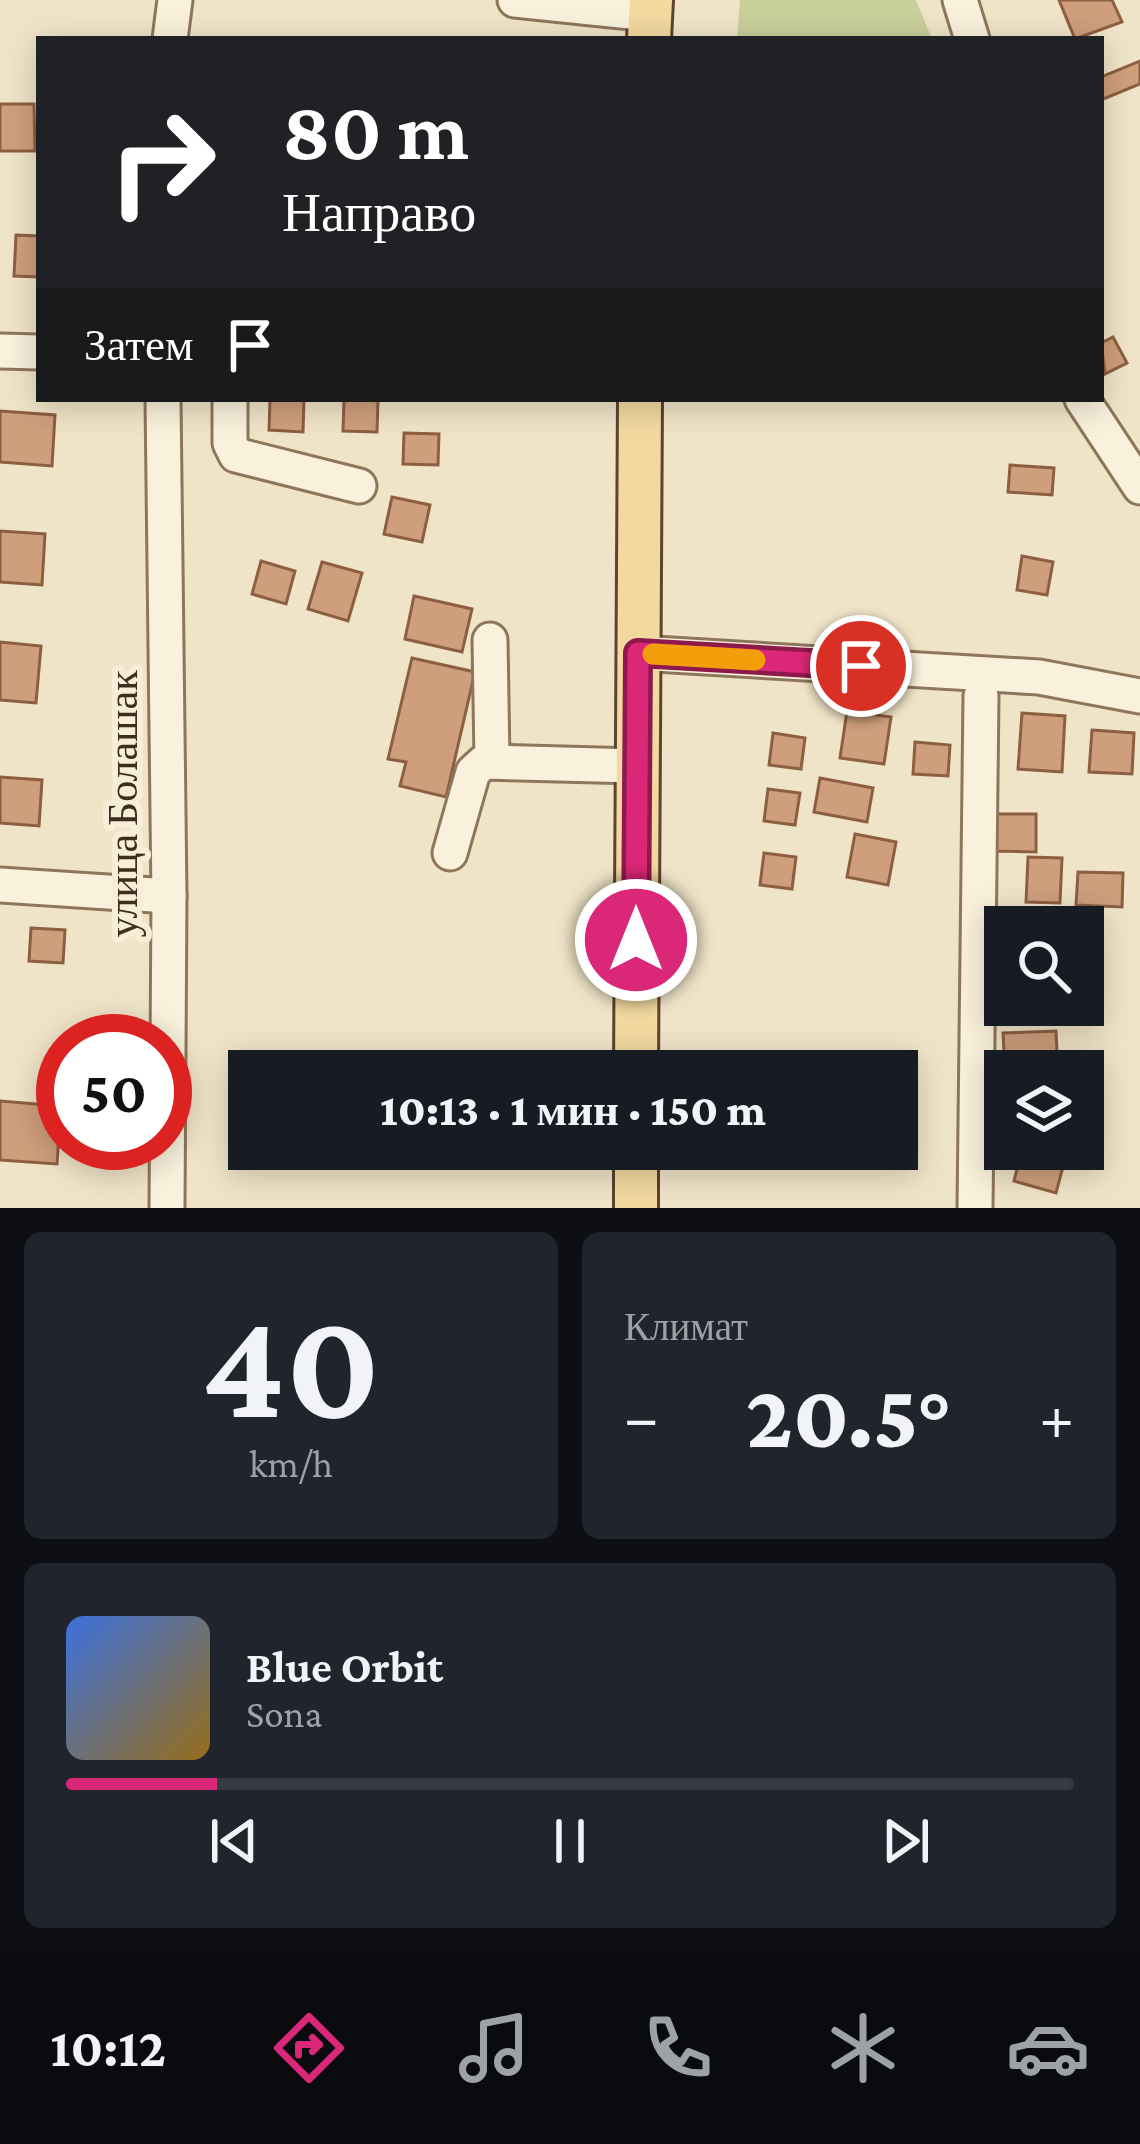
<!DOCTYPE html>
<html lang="ru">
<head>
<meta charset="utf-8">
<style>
  :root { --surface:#171b24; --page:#20242c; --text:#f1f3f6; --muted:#9ea1a6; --line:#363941; --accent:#db2777 }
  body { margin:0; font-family:"Crimson Pro",serif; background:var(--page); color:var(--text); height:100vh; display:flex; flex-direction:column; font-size:45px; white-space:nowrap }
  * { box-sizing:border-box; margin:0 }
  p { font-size:39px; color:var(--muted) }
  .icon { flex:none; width:66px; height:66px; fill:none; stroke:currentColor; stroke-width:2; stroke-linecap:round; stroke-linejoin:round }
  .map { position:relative; height:1208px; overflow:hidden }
  .side { display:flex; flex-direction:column; gap:24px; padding:24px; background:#0d0f14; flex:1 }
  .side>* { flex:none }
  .hud { position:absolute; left:36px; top:36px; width:1068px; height:366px; border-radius:0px; box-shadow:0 6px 30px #0003; background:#202124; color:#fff; overflow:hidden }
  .controls { position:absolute; left:984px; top:906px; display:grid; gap:24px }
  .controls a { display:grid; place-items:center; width:120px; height:120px; border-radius:0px; background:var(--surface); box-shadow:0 6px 30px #0003; font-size:60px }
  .speed { position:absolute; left:36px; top:1014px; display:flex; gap:24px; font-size:60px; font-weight:700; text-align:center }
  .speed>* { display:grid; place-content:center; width:156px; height:156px; border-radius:50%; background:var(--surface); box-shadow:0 6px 30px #0003; line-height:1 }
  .speed .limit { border:18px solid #d22; background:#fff; color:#111 }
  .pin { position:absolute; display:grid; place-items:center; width:102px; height:102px; color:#fff; margin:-51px; border:6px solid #fff; border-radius:50%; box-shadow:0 3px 12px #0007 }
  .me { position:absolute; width:132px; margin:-66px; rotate:0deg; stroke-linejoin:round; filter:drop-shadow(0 0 9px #0008) }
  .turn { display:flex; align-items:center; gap:42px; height:252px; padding:0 48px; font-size:54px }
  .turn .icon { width:156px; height:156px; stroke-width:2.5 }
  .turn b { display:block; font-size:84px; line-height:102px }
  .then { display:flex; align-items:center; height:114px; padding:0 48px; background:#0003; gap:24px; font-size:45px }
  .big { font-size:90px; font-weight:800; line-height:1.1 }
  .side .widget { flex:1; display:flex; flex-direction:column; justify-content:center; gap:18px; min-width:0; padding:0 42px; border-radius:18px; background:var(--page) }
  .side .dial { align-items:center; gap:0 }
  .dial b { font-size:156px; line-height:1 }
  .song { display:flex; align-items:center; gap:36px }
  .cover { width:144px; height:144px; border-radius:18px; background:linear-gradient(135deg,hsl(220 70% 55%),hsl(40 70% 35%)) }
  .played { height:12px; border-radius:6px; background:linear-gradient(90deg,var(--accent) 15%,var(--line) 15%) }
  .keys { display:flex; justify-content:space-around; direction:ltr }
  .heat { display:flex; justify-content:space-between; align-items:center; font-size:66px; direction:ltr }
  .side .tiles { flex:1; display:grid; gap:24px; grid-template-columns:1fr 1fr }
  .widget:last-child { grid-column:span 2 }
  .trip { position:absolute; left:228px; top:1050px; width:690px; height:120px; border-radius:0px; background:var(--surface); box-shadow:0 6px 30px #0003; font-weight:800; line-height:120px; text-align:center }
  .tab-bar { display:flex; height:192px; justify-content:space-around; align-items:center; background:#090b0e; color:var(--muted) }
  .tab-bar .icon { width:84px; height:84px }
  .tab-bar .selected { color:var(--accent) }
  .tab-bar b { font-size:54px; color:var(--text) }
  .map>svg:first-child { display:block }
  .green { fill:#c9cf9b }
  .building { fill:#cf9f7d; stroke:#8d5f41; stroke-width:3 }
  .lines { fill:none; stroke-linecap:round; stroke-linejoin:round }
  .minor-casing { stroke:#8d765c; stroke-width:39 }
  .major-casing { stroke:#5b4430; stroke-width:48 }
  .minor { stroke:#faf1dc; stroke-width:33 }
  .major { stroke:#f3d9a0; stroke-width:42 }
  .route-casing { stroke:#8e194d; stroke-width:30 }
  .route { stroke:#db2777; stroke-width:21 }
  .slow { stroke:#f59e0b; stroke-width:21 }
  .labels { text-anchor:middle; stroke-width:12; stroke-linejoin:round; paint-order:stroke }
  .street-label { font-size:42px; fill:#3d2e20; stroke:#f7eed8 }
</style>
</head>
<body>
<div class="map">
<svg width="1140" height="1208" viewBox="0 0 1140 1208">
  <rect width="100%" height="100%" fill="#f0e4c8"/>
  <polygon class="green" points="740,0 916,0 932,39 737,39"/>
  <g class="building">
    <polygon points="1059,0 1112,0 1122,22 1075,39"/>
    <polygon points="1140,61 1140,84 1101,100 1101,77"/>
    <polygon points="0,104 34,104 35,151 0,151"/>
    <polygon points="16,235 39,236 39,277 14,276"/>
    <polygon points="1113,337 1127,363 1105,374 1101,343"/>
    <polygon points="270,399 304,400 303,432 269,430"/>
    <polygon points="344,399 378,401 377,432 343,431"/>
    <polygon points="0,411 55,415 52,466 0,462"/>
    <polygon points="404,433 439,434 438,465 403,464"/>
    <polygon points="1010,465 1054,468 1052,495 1008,492"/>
    <polygon points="392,497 430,505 422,542 384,534"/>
    <polygon points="0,531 45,534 42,585 0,582"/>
    <polygon points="1022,556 1053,562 1047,595 1017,590"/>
    <polygon points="261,561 295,571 286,604 252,594"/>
    <polygon points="322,562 362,573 348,621 308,609"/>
    <polygon points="414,596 472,609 462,652 405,639"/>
    <polygon points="0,642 41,646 36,703 0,700"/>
    <polygon points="412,658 475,672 446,797 400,786 406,762 388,759"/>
    <polygon points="847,711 891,717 884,764 840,758"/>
    <polygon points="1022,713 1065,716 1062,772 1018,769"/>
    <polygon points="1092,730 1134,733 1132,774 1089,772"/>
    <polygon points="773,733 805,738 801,769 769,765"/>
    <polygon points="915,742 950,745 948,776 913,774"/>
    <polygon points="0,777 42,780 39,826 0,823"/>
    <polygon points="820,778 873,788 867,822 814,812"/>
    <polygon points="768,789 800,793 795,825 764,821"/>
    <polygon points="990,814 1036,814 1036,852 990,851"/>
    <polygon points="855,834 896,842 888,885 847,877"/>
    <polygon points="764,853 796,857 792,889 760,885"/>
    <polygon points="1028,857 1062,858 1060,903 1026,902"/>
    <polygon points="1078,872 1123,873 1122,907 1076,905"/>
    <polygon points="31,928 65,930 63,963 29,961"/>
    <polygon points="1056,1031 1058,1071 1005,1072 1003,1033"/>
    <polygon points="0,1101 61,1106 57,1164 0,1160"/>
    <polygon points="1022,1149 1067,1152 1056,1193 1014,1181"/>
  </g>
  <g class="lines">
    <defs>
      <g id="minor">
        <polyline points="515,0 650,14"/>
        <polyline points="960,0 972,39"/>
        <polyline points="170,39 175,0"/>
        <polyline points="0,351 39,352"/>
        <polyline points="163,399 169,896 167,1208"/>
        <polyline points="230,399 230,443 236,455 359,486"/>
        <polyline points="1082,399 1140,487"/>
        <polyline points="490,640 492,760"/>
        <polyline points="638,653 1039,677 1140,696"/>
        <polyline points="450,853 473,772 484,762 637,766"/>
        <polyline points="0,885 169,896"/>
        <polyline points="975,1208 981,696"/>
      </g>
      <g id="major">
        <polyline points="649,39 651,0"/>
        <polyline points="636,1071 640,399"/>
        <polyline points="636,1208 636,1149"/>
      </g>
    </defs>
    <use href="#minor" class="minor-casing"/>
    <use href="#major" class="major-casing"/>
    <use href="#minor" class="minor"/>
    <use href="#major" class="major"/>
  </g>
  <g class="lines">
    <defs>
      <polyline id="route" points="636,940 638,653 861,666"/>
    </defs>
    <use href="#route" class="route-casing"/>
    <use href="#route" class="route"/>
    <polyline class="slow" points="653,654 755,660"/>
  </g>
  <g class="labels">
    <g class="street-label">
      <text transform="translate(122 804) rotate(-90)" y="15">улица Болашак</text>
    </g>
  </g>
</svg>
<div class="controls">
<a><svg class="icon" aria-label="search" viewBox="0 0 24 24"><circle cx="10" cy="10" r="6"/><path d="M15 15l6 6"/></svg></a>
<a><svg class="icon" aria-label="layers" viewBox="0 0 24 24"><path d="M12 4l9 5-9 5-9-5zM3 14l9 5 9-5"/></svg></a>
</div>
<div class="speed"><div class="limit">50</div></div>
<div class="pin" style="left:861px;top:666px;background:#d93025"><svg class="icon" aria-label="arrive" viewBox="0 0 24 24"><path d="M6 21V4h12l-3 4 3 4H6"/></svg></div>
<svg class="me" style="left:636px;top:940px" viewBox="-20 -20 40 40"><circle r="17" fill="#db2777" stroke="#fff" stroke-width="3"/><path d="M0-11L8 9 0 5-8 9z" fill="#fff"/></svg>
<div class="trip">10:13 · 1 мин · 150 m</div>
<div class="hud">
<div class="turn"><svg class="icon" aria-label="right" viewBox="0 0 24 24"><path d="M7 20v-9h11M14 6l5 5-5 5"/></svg><div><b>80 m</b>Направо</div></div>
<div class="then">Затем<svg class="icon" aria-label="arrive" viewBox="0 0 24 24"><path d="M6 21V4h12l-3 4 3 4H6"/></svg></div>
</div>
</div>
<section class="side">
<div class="tiles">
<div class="widget dial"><b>40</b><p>km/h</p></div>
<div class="widget"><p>Климат</p>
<div class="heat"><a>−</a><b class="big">20.5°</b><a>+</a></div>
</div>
<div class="widget">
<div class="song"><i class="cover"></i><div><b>Blue Orbit</b><p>Sona</p></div></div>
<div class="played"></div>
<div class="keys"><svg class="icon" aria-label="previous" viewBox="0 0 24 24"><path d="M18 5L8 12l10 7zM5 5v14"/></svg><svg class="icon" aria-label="pause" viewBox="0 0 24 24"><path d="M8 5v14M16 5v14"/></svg><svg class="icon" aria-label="next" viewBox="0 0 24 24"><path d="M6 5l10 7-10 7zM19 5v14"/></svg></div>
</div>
</div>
</section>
<nav class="tab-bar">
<b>10:12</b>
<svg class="icon selected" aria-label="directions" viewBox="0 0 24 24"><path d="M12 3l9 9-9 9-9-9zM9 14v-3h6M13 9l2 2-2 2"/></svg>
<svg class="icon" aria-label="music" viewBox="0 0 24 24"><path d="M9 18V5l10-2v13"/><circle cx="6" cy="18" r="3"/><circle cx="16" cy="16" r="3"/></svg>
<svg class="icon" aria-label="phone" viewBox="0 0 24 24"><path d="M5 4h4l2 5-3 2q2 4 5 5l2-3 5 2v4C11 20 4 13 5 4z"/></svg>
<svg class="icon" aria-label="climate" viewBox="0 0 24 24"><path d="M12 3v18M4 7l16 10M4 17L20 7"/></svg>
<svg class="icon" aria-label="car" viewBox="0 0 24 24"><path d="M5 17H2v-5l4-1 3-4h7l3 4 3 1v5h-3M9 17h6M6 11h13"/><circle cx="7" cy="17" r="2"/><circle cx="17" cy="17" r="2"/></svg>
</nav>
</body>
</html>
